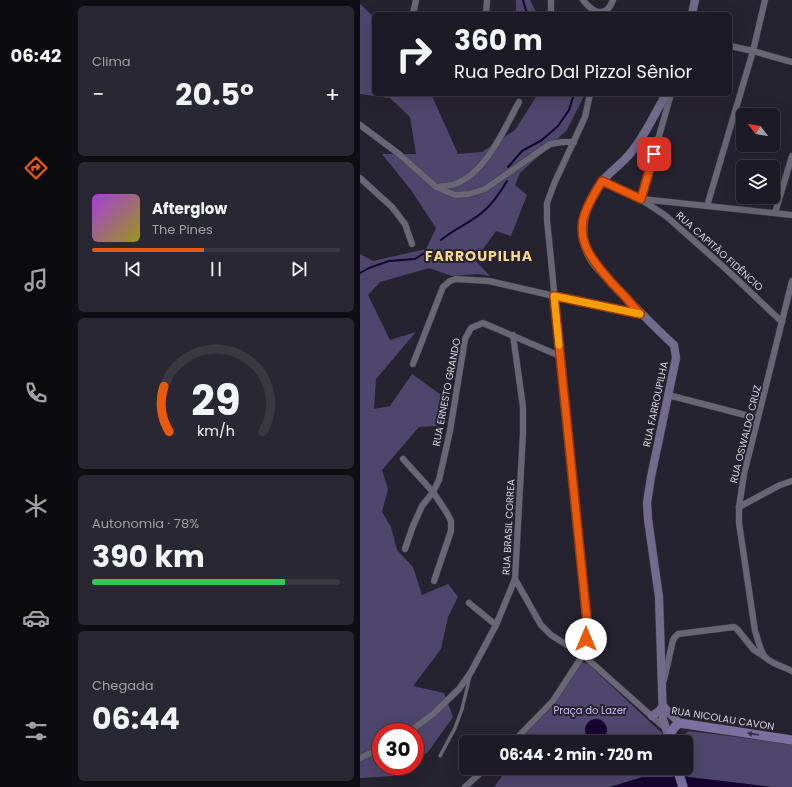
<!DOCTYPE html>
<html lang="pt">
<head>
<meta charset="utf-8">
<style>
  :root { --surface:#1c1a24; --page:#292731; --text:#f1f3f6; --muted:#a0a1a6; --line:#3a3841; --accent:#ea580c }
  body { margin:0; font-family:Poppins,sans-serif; background:var(--page); color:var(--text); height:100vh; display:flex; flex-direction:column; font-size:15px; white-space:nowrap }
  * { box-sizing:border-box; margin:0 }
  p { font-size:13px; color:var(--muted) }
  .icon { flex:none; width:22px; height:22px; fill:none; stroke:currentColor; stroke-width:2; stroke-linecap:round; stroke-linejoin:round }
  .map { position:relative; flex:1; overflow:hidden }
  .side { display:flex; flex-direction:column; gap:6px; padding:6px; background:#0f0e14; width:288px }
  .side>* { flex:none }
  .guide { position:absolute; left:12px; top:12px; width:360px; height:84px; border-radius:6px; box-shadow:0 4px 16px #0002,0 0 0 1px var(--line); background:#1c1a24; color:var(--text); overflow:hidden }
  .needle { width:26px; rotate:301deg }
  .controls { position:absolute; left:376px; top:108px; display:grid; gap:8px }
  .controls a { display:grid; place-items:center; width:44px; height:44px; border-radius:6px; background:var(--surface); box-shadow:0 4px 16px #0002,0 0 0 1px var(--line); font-size:20px }
  .speed { position:absolute; left:12px; top:723px; display:flex; gap:8px; font-size:20px; font-weight:700; text-align:center }
  .speed>* { display:grid; place-content:center; width:52px; height:52px; border-radius:50%; background:var(--surface); box-shadow:0 4px 16px #0002,0 0 0 1px var(--line); line-height:1 }
  .speed .limit { border:6px solid #d22; background:#fff; color:#111 }
  .pin { position:absolute; display:grid; place-items:center; width:34px; height:34px; color:#fff; margin:-17px; border-radius:8px; box-shadow:0 2px 6px #0006 }
  .me { position:absolute; width:44px; margin:-22px; rotate:0deg; stroke-linejoin:round; filter:drop-shadow(0 0 3px #0008) }
  .turn { display:flex; align-items:center; gap:14px; height:84px; padding:0 16px; font-size:18px }
  .turn .icon { width:52px; height:52px; stroke-width:2.5 }
  .turn b { display:block; font-size:28px; line-height:34px }
  .big { font-size:30px; font-weight:700; line-height:1.1 }
  .side .tile { flex:1; display:flex; flex-direction:column; justify-content:center; gap:6px; min-width:0; padding:0 14px; border-radius:6px; background:var(--page) }
  .side .dial { align-items:center; gap:0 }
  .dial svg { height:104px; overflow:visible; fill:none; stroke:var(--line); stroke-width:7; stroke-linecap:round; text-anchor:middle }
  .dial text { fill:var(--text); stroke:none }
  .song { display:flex; align-items:center; gap:12px }
  .cover { width:48px; height:48px; border-radius:6px; background:linear-gradient(135deg,hsl(280 70% 55%),hsl(60 70% 35%)) }
  .played { height:4px; border-radius:2px; background:linear-gradient(90deg,var(--accent) 45%,var(--line) 45%) }
  .keys { display:flex; justify-content:space-around; direction:ltr }
  .heat { display:flex; justify-content:space-between; align-items:center; font-size:22px; direction:ltr }
  .charge { height:6px; border-radius:3px; background:linear-gradient(90deg,#34c759 78%,var(--line) 0) }
  .trip { position:absolute; left:99px; top:735px; width:234px; height:40px; border-radius:6px; background:var(--surface); box-shadow:0 4px 16px #0002,0 0 0 1px var(--line); font-weight:700; line-height:40px; text-align:center }
  main { display:flex; flex:1; min-height:0 }
  .dock { display:flex; flex-direction:column; width:72px; justify-content:space-around; align-items:center; background:#0b0a0e; color:var(--muted) }
  .dock .icon { width:28px; height:28px }
  .dock .current { color:var(--accent) }
  .dock b { font-size:18px; color:var(--text) }
  .map>svg:first-child { display:block }
  .green { fill:#4f466d }
  .water { fill:#150530 }
  .lines { fill:none; stroke-linecap:round; stroke-linejoin:round }
  .stream { stroke:#150530; stroke-width:2 }
  .lane-casing { stroke:#42404b; stroke-width:4 }
  .street-casing { stroke:#42404b; stroke-width:7 }
  .secondary-casing { stroke:#42404b; stroke-width:9 }
  .primary-casing { stroke:#42404b; stroke-width:10 }
  .lane { stroke:#696676; stroke-width:3 }
  .street { stroke:#696676; stroke-width:6 }
  .secondary { stroke:#726b8c; stroke-width:8 }
  .primary { stroke:#7c70a1; stroke-width:9 }
  .oneway { fill:#373247 }
  .route-casing { stroke:#983908; stroke-width:10 }
  .route { stroke:#ea580c; stroke-width:7 }
  .slow { stroke:#f59e0b; stroke-width:7 }
  .labels { text-anchor:middle; stroke-width:4; stroke-linejoin:round; paint-order:stroke }
  .street-label { font-size:10px; fill:#d5d3dc; stroke:#262330 }
  .park-label { font-size:10px; fill:#c8baf8; stroke:#262330 }
  .district-label { font-size:14px; font-weight:bold; letter-spacing:1px; fill:#fbd78e; stroke:#262330 }
</style>
</head>
<body>
<main>
<nav class="dock">
<b>06:42</b>
<svg class="icon current" aria-label="directions" viewBox="0 0 24 24"><path d="M12 3l9 9-9 9-9-9zM9 14v-3h6M13 9l2 2-2 2"/></svg>
<svg class="icon" aria-label="music" viewBox="0 0 24 24"><path d="M9 18V5l10-2v13"/><circle cx="6" cy="18" r="3"/><circle cx="16" cy="16" r="3"/></svg>
<svg class="icon" aria-label="phone" viewBox="0 0 24 24"><path d="M5 4h4l2 5-3 2q2 4 5 5l2-3 5 2v4C11 20 4 13 5 4z"/></svg>
<svg class="icon" aria-label="climate" viewBox="0 0 24 24"><path d="M12 3v18M4 7l16 10M4 17L20 7"/></svg>
<svg class="icon" aria-label="car" viewBox="0 0 24 24"><path d="M5 17H2v-5l4-1 3-4h7l3 4 3 1v5h-3M9 17h6M6 11h13"/><circle cx="7" cy="17" r="2"/><circle cx="17" cy="17" r="2"/></svg>
<svg class="icon" aria-label="filters" viewBox="0 0 24 24"><path d="M4 7h16M4 17h16"/><circle cx="9" cy="7" r="2"/><circle cx="15" cy="17" r="2"/></svg>
</nav>
<section class="side">
<div class="tile"><p>Clima</p>
<div class="heat"><a>−</a><b class="big">20.5°</b><a>+</a></div>
</div>
<div class="tile">
<div class="song"><i class="cover"></i><div><b>Afterglow</b><p>The Pines</p></div></div>
<div class="played"></div>
<div class="keys"><svg class="icon" aria-label="previous" viewBox="0 0 24 24"><path d="M18 5L8 12l10 7zM5 5v14"/></svg><svg class="icon" aria-label="pause" viewBox="0 0 24 24"><path d="M8 5v14M16 5v14"/></svg><svg class="icon" aria-label="next" viewBox="0 0 24 24"><path d="M6 5l10 7-10 7zM19 5v14"/></svg></div>
</div>
<div class="tile dial"><svg viewBox="0 0 100 80">
<path d="M14 69A42 42 0 1 1 86 69"/>
<path d="M14 69A42 42 0 0 1 10 34" stroke="#ea580c"/>
<text x="50" y="56" font-size="32" font-weight="700">29</text>
<text x="50" y="72" font-size="11">km/h</text>
</svg></div>
<div class="tile"><p>Autonomia · 78%</p><b class="big">390 km</b><div class="charge"></div></div>
<div class="tile"><p>Chegada</p><b class="big">06:44</b></div>
</section>
<div class="map">
<svg width="432" height="787" viewBox="0 0 432 787">
  <rect width="100%" height="100%" fill="#262330"/>
  <g class="green">
    <polygon points="156,0 170,0 177,14 156,14"/>
    <polygon points="0,4 14,17 14,94 71,94 98,154 122,152 155,130 178,94 225,94 207,130 160,173 155,185 167,195 151,236 136,231 115,260 130,276 118,274 92,276 69,268 20,282 8,295 30,340 56,332 16,379 14,409 30,406 52,374 81,395 77,426 59,427 22,470 28,489 22,512 31,527 37,550 53,567 62,595 88,584 98,597 88,617 81,649 53,686 84,693 93,717 68,752 55,761 55,732 21,732 21,766 48,766 34,776 0,778 0,252 0,254 13,261 66,249 76,228 51,190 22,154 56,154 50,117 30,98 0,94"/>
    <polygon points="222,662 228,664 290,722 302,733 306,742 157,742 195,704"/>
    <polygon points="329,731 432,744 432,787 412,787 328,777 325,768 326,742 316,742 316,740"/>
    <polygon points="148,768 312,768 313,777 283,777 250,787 134,787"/>
  </g>
  <g class="water">
    <circle cx="236" cy="730" r="11"/>
    <polygon points="283,777 328,777 412,787 250,787"/>
  </g>
  <g class="lines">
    <g class="stream">
      <polyline points="163,0 167,14"/>
      <polyline points="148,167 162,151 182,140 198,126 209,110 214,94"/>
      <path d="M81 240C95 228 113 222 126 209 135 201 141 191 147 181"/>
      <polyline points="0,273 9,268 29,261 55,259 69,250"/>
    </g>
    <defs>
      <polyline id="lane" points="80,756 95,728 102,709 110,676"/>
      <g id="street">
        <path d="M223 0C233 13 246 19 253 0"/>
        <polyline points="53,14 56,0"/>
        <polyline points="126,14 127,0"/>
        <polyline points="191,14 191,0"/>
        <polyline points="370,46 393,51 432,62"/>
        <polyline points="0,125 39,154 76,187 95,195 109,194 125,189 190,144 202,142 214,142"/>
        <polyline points="0,178 32,207 45,224 52,244"/>
        <polyline points="242,181 281,199 432,215"/>
        <path d="M76 187C82 186 89 186 95 184 126 173 144 129 159 102"/>
        <polyline points="281,199 311,94"/>
        <polyline points="282,200 306,216 367,270 422,322"/>
        <polyline points="347,206 393,51 405,0"/>
        <polyline points="415,213 432,156"/>
        <path d="M432 281 384 474 379 507V523L395 631C398 639 400 652 406 658 413 664 424 667 432 671"/>
        <polyline points="53,364 83,287 90,281 96,279 129,281 194,296 280,314"/>
        <polyline points="308,395 397,418"/>
        <polyline points="43,459 73,492 87,513 91,521 91,531 74,581"/>
        <polyline points="379,507 420,485 432,481"/>
        <polyline points="45,549 53,526 62,506 73,492 79,480 90,431 105,339 111,328 123,323 200,356"/>
        <polyline points="155,579 181,625 191,635 223,655 305,728"/>
        <polyline points="109,603 136,625"/>
        <polyline points="304,680 313,640 315,637 318,634 374,627 377,629 394,650 405,657"/>
        <polyline points="49,732 73,714 99,689 111,672 136,625 155,579 163,433 163,407 153,335"/>
        <polyline points="153,742 193,701 223,655 226,639 227,621 187,220 187,203 194,184 225,117 230,94"/>
        <polyline points="0,758 21,748"/>
        <polyline points="105,787 126,768"/>
      </g>
      <g id="secondary">
        <polyline points="332,14 335,0"/>
        <path d="M306 94C294 115 284 138 268 156 260 165 250 172 242 181 224 205 215 236 233 262 240 272 250 280 258 289 276 308 294 327 314 345L316 358 291 477 287 503 288 519 299 597 303 719 309 738"/>
        <polyline points="303,706 319,723"/>
        <polyline points="292,716 299,711 303,706"/>
      </g>
      <g id="primary">
        <path d="M310 742C308 734 313 728 319 723L432 740"/>
        <polyline points="317,768 323,787"/>
      </g>
    </defs>
    <use href="#lane" class="lane-casing"/>
    <use href="#street" class="street-casing"/>
    <use href="#secondary" class="secondary-casing"/>
    <use href="#primary" class="primary-casing"/>
    <use href="#lane" class="lane"/>
    <use href="#street" class="street"/>
    <use href="#secondary" class="secondary"/>
    <use href="#primary" class="primary"/>
  </g>
  <defs><path id="oneway-solid" d="M-6-.8H1V-3.2L6.5 0L1 3.2V.8H-6Z"/></defs>
  <use class="oneway" href="#oneway-solid" transform="translate(393 734) rotate(-172)"/>
  <g class="lines">
    <defs>
      <path id="route" d="M226 639 227 621 194 296 280 314C271 303 261 292 251 282 236 264 218 246 223 220 226 206 235 193 242 181L281 199 294 154"/>
    </defs>
    <use href="#route" class="route-casing"/>
    <use href="#route" class="route"/>
    <polyline class="slow" points="199,345 194,296 280,314"/>
  </g>
  <g class="labels">
    <g class="street-label">
      <text transform="translate(360 251) rotate(42)" y="4">RUA CAPITÃO FIDÊNCIO</text>
      <text transform="translate(86 392) rotate(-79)" y="4">RUA ERNESTO GRANDO</text>
      <text transform="translate(295 404) rotate(-78)" y="4">RUA FARROUPILHA</text>
      <text transform="translate(385 434) rotate(-76)" y="4">RUA OSWALDO CRUZ</text>
      <text transform="translate(148 527) rotate(-87)" y="4">RUA BRASIL CORREA</text>
      <text transform="translate(363 718) rotate(9)" y="4">RUA NICOLAU CAVON</text>
    </g>
    <g class="park-label">
      <text x="230" y="714">Praça do Lazer</text>
    </g>
    <g class="district-label">
      <text x="119" y="261">FARROUPILHA</text>
    </g>
  </g>
</svg>
<div class="controls">
<a><svg class="needle" viewBox="-14 -14 28 28"><path d="M0-13l5 13h-10z" fill="#e53935"/><path d="M0 13l5-13h-10z" fill="#a0a1a6"/></svg></a>
<a><svg class="icon" aria-label="layers" viewBox="0 0 24 24"><path d="M12 4l9 5-9 5-9-5zM3 14l9 5 9-5"/></svg></a>
</div>
<div class="speed"><div class="limit">30</div></div>
<div class="pin" style="left:294px;top:154px;background:#d93025"><svg class="icon" aria-label="arrive" viewBox="0 0 24 24"><path d="M6 21V4h12l-3 4 3 4H6"/></svg></div>
<svg class="me" style="left:226px;top:639px" viewBox="-20 -20 40 40"><circle r="19" fill="#fff"/><path d="M0-13L10 11 0 6-10 11z" fill="#ea580c"/></svg>
<div class="trip">06:44 · 2 min · 720 m</div>
<div class="guide">
<div class="turn"><svg class="icon" aria-label="right" viewBox="0 0 24 24"><path d="M7 20v-9h11M14 6l5 5-5 5"/></svg><div><b>360 m</b>Rua Pedro Dal Pizzol Sênior</div></div>
</div>
</div>
</main>
</body>
</html>
